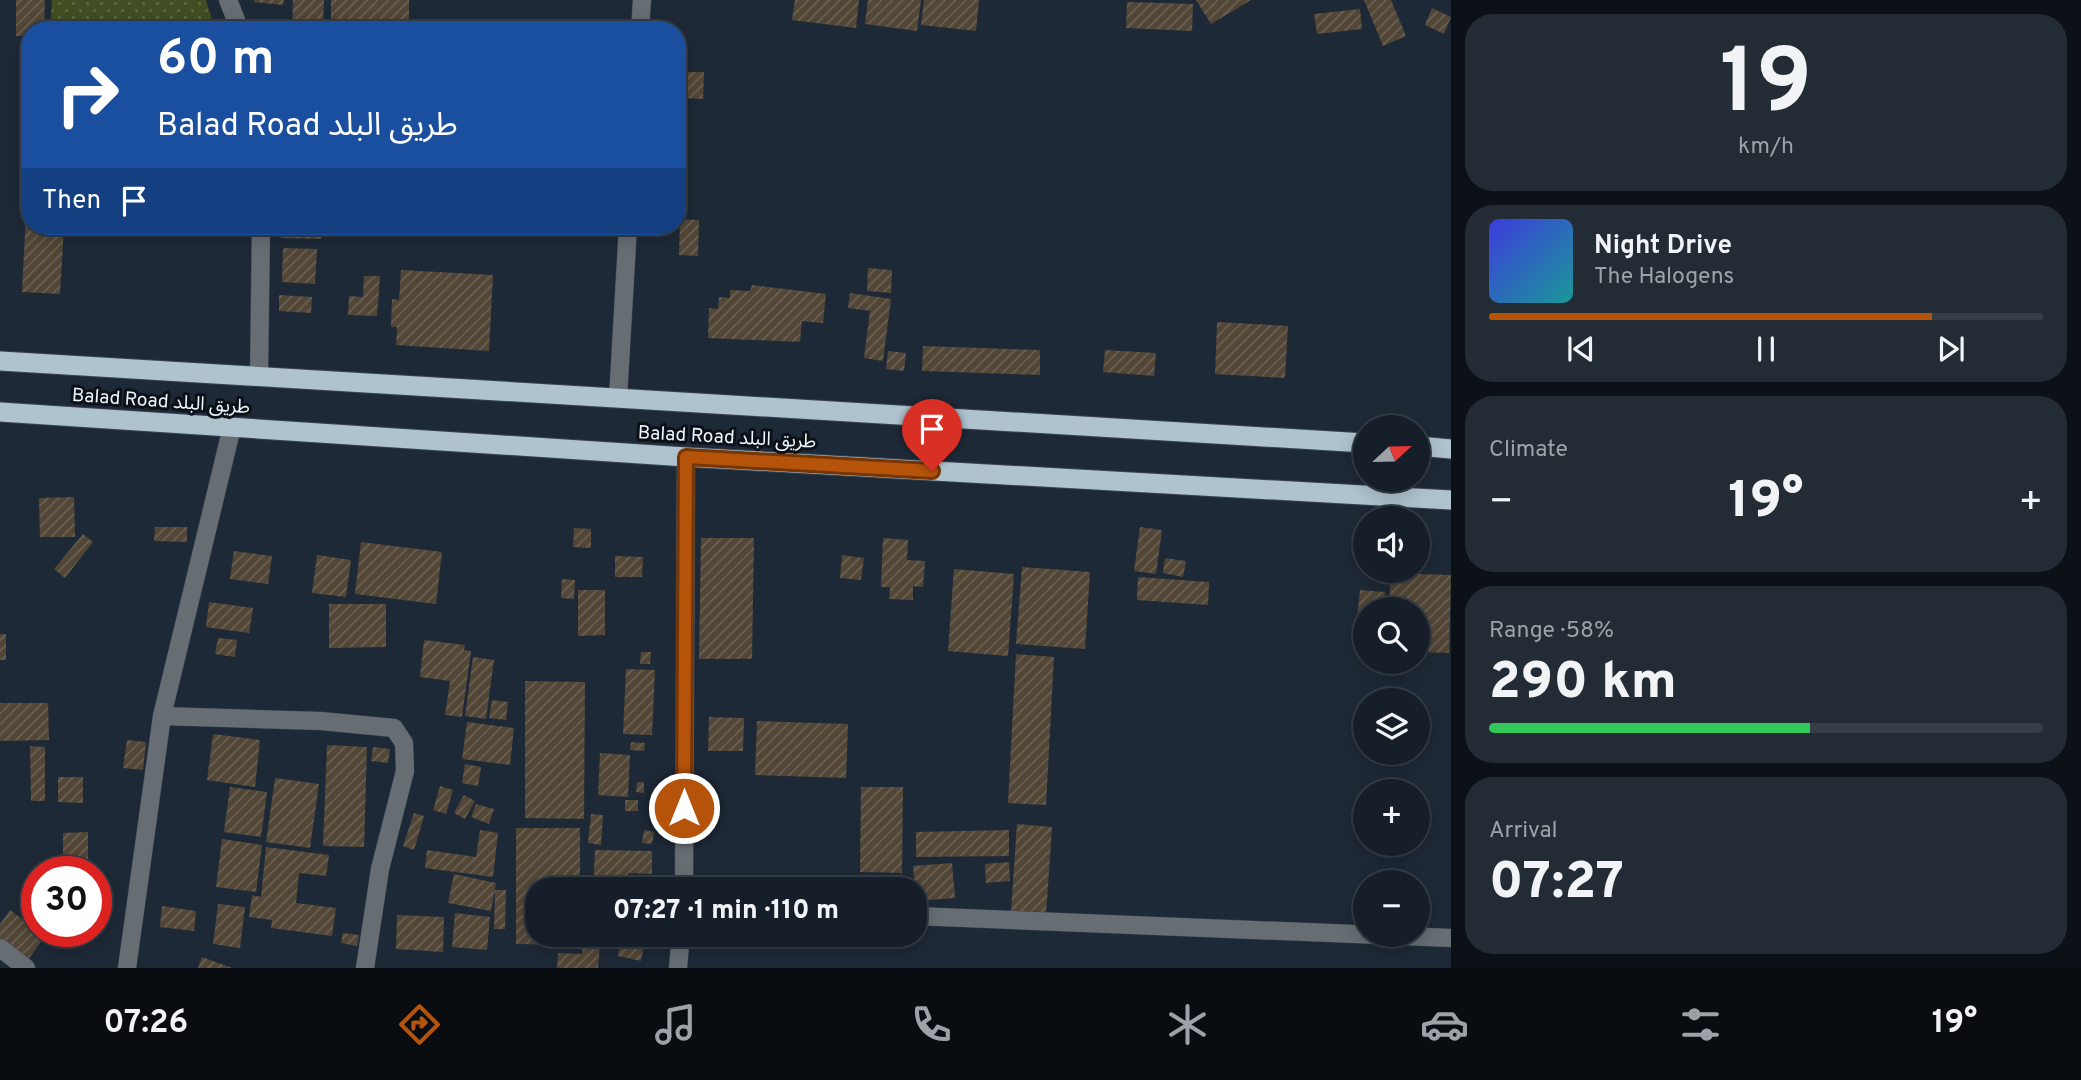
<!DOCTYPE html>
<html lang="en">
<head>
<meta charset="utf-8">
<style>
  :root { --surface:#161f29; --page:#232c35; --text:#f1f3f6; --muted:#9ea2a8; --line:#353d46; --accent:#b45309 }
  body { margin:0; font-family:Overpass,"Noto Sans Arabic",sans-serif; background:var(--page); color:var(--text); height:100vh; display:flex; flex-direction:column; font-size:26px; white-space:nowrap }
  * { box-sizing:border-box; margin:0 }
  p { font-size:23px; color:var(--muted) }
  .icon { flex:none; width:38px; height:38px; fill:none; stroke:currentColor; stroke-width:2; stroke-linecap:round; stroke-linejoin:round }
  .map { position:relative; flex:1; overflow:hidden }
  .sheet { display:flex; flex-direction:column; gap:14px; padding:14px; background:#0c1117; width:630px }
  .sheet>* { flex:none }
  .guide { position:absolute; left:21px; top:21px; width:665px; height:214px; border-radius:28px; box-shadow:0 4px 18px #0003,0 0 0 2px var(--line); background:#1a4fa0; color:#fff; overflow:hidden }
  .needle { width:46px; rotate:68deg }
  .tools { position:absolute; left:1353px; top:415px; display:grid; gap:14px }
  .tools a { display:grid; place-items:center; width:77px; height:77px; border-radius:50%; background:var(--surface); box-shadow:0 4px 18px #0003,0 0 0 2px var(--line); font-size:35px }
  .speed { position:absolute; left:21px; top:856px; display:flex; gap:14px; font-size:35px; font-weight:700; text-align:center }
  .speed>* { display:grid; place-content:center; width:91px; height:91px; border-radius:50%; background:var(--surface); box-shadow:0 4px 18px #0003,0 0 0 2px var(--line); line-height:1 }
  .speed .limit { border:10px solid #d22; background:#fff; color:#111 }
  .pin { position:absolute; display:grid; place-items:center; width:60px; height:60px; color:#fff; margin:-72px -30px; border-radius:50% 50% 50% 0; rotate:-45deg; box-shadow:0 0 7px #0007 }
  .pin .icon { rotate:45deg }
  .me { position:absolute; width:77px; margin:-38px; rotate:0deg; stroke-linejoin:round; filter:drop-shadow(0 0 5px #0008) }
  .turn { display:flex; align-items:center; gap:24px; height:147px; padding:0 21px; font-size:32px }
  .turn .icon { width:91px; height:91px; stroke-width:2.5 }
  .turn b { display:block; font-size:49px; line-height:60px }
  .then { display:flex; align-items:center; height:66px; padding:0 21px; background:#0003; gap:14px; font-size:26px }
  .big { font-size:52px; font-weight:800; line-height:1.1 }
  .sheet .widget { flex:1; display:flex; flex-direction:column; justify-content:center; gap:10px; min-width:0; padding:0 24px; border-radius:28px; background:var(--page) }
  .sheet .dial { align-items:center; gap:0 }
  .dial b { font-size:91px; line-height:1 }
  .song { display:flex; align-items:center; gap:21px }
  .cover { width:84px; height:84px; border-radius:10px; background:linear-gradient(135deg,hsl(240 70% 55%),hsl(180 70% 35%)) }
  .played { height:7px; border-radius:4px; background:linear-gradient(90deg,var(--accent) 80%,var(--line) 80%) }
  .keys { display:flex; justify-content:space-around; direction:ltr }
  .heat { display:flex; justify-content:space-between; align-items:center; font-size:38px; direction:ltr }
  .charge { height:10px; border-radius:5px; background:linear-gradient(90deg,#34c759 58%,var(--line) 0) }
  .trip { position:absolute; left:525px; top:877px; width:402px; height:70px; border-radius:28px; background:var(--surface); box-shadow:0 4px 18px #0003,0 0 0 2px var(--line); font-weight:800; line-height:70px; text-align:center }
  .tabs { display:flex; height:112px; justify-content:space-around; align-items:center; background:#090c10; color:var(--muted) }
  .tabs .icon { width:49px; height:49px }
  .tabs .on { color:var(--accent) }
  .tabs b { font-size:32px; color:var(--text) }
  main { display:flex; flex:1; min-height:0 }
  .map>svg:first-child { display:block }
  .grass { fill:url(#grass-dots) }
  .building { fill:url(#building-hatch) }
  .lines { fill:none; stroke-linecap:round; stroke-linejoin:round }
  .minor-casing { stroke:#3b4553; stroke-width:19 }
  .trunk-casing { stroke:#3b4553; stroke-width:21 }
  .minor { stroke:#666e74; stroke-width:18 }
  .trunk { stroke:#afc3cf; stroke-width:19 }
  .route-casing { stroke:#753606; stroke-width:18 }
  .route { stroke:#b45309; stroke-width:12 }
  .labels { text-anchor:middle; stroke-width:6; stroke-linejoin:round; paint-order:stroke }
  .street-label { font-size:19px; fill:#ecf4fd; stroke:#0c1117 }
</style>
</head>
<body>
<main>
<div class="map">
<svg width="1451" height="968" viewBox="0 0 1451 968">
  <defs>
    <pattern id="grass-dots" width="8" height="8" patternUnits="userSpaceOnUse" patternTransform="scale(1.75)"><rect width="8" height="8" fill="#414e22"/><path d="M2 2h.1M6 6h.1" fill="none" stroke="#5d6843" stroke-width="1.8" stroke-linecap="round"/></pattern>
    <pattern id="building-hatch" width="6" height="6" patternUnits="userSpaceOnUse" patternTransform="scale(1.75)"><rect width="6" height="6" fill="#524636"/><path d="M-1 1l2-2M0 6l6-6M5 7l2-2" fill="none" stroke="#6b6154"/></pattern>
  </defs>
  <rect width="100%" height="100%" fill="#1e2937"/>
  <polygon class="grass" points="52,0 206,0 215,30 50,30"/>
  <g class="building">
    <polygon points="16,0 45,0 44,30 30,30 30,36 16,36"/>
    <polygon points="254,0 284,0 283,5 254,2"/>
    <polygon points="293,0 324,0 323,30 292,30"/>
    <rect x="331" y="0" width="78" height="30"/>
    <polygon points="795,0 859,0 856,28 792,20"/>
    <polygon points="868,0 921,0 917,31 865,24"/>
    <polygon points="924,0 979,0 976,31 921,25"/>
    <polygon points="1196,0 1251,0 1211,24"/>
    <polygon points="1364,0 1391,0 1406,36 1383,46"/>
    <polygon points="1127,2 1193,4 1192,31 1126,28"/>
    <polygon points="1432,8 1451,17 1444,34 1425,25"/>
    <polygon points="1360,9 1362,29 1317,34 1314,14"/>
    <polygon points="685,72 704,72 703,99 684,98"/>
    <polygon points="28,176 30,176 30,226 64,226 60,294 22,292"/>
    <polygon points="680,219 699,220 698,256 679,255"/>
    <polygon points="281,226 322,226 321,239 280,238"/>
    <polygon points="413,226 501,226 501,232 413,228"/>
    <polygon points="283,248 317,249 315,284 282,282"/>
    <polygon points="868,268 892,270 891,293 867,291"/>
    <polygon points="401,270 493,275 489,351 396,345 397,327 391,327 392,299 399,300"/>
    <polygon points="364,276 380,276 377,316 348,315 349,296 363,297"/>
    <polygon points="752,285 826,294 823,323 802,321 800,342 708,338 709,308 718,309 719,297 730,298 730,290 750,291"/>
    <polygon points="850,293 891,299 883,361 864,358 870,311 848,308"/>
    <polygon points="279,295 312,297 311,313 279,311"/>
    <polygon points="1217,322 1288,326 1285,378 1215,374"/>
    <polygon points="923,346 1040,350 1040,375 922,371"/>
    <polygon points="1105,350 1156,353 1154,376 1103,372"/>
    <polygon points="888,351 906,353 904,371 886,369"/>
    <polygon points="74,497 75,537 40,537 39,498"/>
    <polygon points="155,527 187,527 187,542 154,541"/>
    <polygon points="1140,527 1162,530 1156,574 1134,571"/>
    <polygon points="574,528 591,529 591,548 573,547"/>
    <polygon points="83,534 93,542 65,578 54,569"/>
    <polygon points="701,538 754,538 752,659 699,659"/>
    <polygon points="883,538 908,540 907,560 925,561 923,587 913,586 913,600 889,599 890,587 881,587"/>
    <polygon points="361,542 442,552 436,604 355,594"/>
    <polygon points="234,551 272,556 268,584 230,579"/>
    <polygon points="317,555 351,560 346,597 312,593"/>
    <polygon points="842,555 864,558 861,580 840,578"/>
    <polygon points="615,556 643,557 642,577 615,577"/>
    <polygon points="1165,558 1186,561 1183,577 1163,573"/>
    <polygon points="1022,567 1090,572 1085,649 1016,644"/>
    <polygon points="954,569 1014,574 1008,656 948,651"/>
    <polygon points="1391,573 1451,575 1449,653 1418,652 1418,609 1389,609"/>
    <polygon points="1138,577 1209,582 1208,605 1137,600"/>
    <polygon points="562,579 575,580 574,599 561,598"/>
    <polygon points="578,590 605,590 605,635 578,636"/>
    <polygon points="1360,590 1385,592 1384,609 1365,609 1365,620 1357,619"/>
    <polygon points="209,602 253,608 249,633 206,627"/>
    <polygon points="329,604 386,604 386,647 329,648"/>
    <rect x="0" y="634" width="6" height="26"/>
    <polygon points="218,638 237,640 235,657 215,654"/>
    <polygon points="424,640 465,645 464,650 471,651 462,717 445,715 450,681 420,677"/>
    <polygon points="641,652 651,652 650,664 640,664"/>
    <polygon points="1016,654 1054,657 1046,805 1008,803"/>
    <polygon points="473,657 494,660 486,719 465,716"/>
    <polygon points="626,669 655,670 652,735 623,734"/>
    <polygon points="525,681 585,682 584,819 525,818"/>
    <polygon points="492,700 508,702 506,720 489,718"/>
    <polygon points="0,703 48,703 49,740 0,741"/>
    <polygon points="709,717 744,718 743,751 708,751"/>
    <polygon points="757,721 848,724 846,778 755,775"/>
    <polygon points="467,722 514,728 510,765 462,759"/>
    <polygon points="213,734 260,740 255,787 207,780"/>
    <polygon points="127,740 146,742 143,770 123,768"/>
    <polygon points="631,742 645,743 644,751 630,750"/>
    <polygon points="327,745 367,747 364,847 323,846"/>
    <polygon points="30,746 45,747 45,801 31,801"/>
    <polygon points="373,747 390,749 388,763 371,761"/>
    <polygon points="600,753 630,755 628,797 598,795"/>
    <polygon points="465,764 481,767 478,786 462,783"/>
    <polygon points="58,777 83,777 83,803 58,802"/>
    <polygon points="275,778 319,784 310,848 266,842"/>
    <polygon points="637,782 644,782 644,793 636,792"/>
    <polygon points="440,786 453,790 446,814 433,810"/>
    <polygon points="230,787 267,792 261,837 224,832"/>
    <polygon points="861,787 903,787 902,873 860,872"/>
    <polygon points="464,795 475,801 465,819 454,813"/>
    <rect x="625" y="800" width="13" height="11"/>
    <polygon points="476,804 494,809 489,824 471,817"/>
    <polygon points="414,813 424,816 414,850 403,846"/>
    <polygon points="591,814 603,815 601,845 588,843"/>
    <polygon points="1017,824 1052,827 1046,915 1011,912"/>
    <polygon points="516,828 580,828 580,889 537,889 537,934 580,934 580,945 516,944"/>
    <polygon points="480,830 498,833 493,877 425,868 427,850 476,857"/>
    <polygon points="644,830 654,832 652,844 642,843"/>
    <polygon points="1009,830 1009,856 916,857 916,832"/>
    <polygon points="88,832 88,872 63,872 63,833"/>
    <polygon points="222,839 262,845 256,892 216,887"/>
    <polygon points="266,847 329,855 326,876 299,873 296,903 336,908 332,936 271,928 272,920 249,917 252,895 261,897"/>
    <polygon points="595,850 652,851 652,874 628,873 628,889 593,889"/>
    <polygon points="1009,862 1010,881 986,883 985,864"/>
    <polygon points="952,863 955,898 916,901 913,866"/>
    <polygon points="454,874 496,883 491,911 448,903"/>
    <polygon points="37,889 37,917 23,906"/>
    <polygon points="495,890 506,890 505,929 494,929"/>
    <polygon points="218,904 245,907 240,948 213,944"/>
    <polygon points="162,906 196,911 194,931 160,927"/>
    <polygon points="10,910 45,936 28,960 0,940 0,924"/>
    <polygon points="455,913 490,917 487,950 452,947"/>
    <polygon points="397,915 444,917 443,952 396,949"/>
    <polygon points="343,933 359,935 357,946 341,943"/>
    <polygon points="600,934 649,934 649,938 600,937"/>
    <polygon points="583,941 600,942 598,968 557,968 558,953 582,954"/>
    <polygon points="621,941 644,945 641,961 618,956"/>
    <polygon points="202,957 232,968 198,968"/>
  </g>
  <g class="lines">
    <defs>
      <g id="minor">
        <polyline points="228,0 240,30"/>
        <polyline points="640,30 642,0"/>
        <polyline points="259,377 261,226"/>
        <polyline points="618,398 628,226"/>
        <polyline points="162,716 321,721 394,728 404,743 405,771 380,869 365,968"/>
        <polyline points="684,889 686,457"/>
        <polyline points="915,916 1451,938"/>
        <polyline points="0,948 26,968"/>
        <polyline points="127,968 162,716 232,427"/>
        <polyline points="678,968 681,934"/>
      </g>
      <g id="trunk">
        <polyline points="0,361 1365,443"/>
        <polyline points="0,412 686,457 1451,500"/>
        <polyline points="1418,446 1451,449"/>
      </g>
    </defs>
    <use href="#minor" class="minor-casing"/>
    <use href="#trunk" class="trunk-casing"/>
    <use href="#minor" class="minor"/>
    <use href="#trunk" class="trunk"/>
  </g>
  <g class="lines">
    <defs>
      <polyline id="route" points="684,808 686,457 932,471"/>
    </defs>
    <use href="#route" class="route-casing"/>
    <use href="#route" class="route"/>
  </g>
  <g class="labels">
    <g class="street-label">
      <text transform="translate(161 400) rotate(4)" y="7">Balad Road طريق البلد</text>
      <text transform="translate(727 436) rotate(3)" y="7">Balad Road طريق البلد</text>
    </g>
  </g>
</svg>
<div class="tools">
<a><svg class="needle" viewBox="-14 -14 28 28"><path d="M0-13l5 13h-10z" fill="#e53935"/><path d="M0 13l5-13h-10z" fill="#9ea2a8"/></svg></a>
<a><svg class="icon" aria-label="sound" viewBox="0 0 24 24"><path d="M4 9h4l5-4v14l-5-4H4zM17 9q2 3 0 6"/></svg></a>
<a><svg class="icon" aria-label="search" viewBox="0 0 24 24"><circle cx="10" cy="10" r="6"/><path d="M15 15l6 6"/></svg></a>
<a><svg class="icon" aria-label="layers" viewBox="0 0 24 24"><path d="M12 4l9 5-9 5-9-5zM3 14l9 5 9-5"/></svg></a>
<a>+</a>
<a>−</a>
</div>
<div class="speed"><div class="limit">30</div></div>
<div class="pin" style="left:932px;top:471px;background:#d93025"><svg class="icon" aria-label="arrive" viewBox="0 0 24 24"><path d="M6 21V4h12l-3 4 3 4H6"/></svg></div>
<svg class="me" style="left:684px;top:808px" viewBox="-20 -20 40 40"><circle r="17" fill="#b45309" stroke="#fff" stroke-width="3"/><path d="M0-11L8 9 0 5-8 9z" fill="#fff"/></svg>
<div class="trip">07:27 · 1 min · 110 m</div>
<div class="guide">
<div class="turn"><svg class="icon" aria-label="right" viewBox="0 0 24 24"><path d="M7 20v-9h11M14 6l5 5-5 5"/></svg><div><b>60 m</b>Balad Road طريق البلد</div></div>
<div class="then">Then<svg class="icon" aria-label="arrive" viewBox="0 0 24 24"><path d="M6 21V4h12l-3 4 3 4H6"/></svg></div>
</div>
</div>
<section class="sheet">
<div class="widget dial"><b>19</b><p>km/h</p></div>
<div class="widget">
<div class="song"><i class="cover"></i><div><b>Night Drive</b><p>The Halogens</p></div></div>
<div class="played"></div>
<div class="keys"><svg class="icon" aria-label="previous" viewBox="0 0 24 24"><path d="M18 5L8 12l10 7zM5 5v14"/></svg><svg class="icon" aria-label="pause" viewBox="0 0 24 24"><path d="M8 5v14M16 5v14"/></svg><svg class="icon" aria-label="next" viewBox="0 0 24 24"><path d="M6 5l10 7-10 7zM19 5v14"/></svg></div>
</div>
<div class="widget"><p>Climate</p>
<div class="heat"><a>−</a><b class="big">19°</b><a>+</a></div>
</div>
<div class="widget"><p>Range · 58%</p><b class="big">290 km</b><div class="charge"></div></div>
<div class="widget"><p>Arrival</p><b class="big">07:27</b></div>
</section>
</main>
<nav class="tabs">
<b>07:26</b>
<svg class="icon on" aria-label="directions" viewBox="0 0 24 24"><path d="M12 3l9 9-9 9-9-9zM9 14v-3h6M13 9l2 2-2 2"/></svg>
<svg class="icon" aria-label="music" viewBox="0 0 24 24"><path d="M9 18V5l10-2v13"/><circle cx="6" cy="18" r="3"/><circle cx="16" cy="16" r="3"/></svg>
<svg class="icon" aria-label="phone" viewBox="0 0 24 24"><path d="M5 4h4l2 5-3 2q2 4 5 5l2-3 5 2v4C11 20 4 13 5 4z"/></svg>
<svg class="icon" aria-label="climate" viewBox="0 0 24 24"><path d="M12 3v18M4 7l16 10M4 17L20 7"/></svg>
<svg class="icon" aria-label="car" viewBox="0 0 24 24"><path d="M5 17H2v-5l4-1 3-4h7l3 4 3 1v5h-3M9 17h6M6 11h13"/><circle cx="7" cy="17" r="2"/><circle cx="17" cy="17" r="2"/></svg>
<svg class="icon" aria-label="filters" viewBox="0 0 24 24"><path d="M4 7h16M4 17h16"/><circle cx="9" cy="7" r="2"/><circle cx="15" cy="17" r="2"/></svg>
<b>19°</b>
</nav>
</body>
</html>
